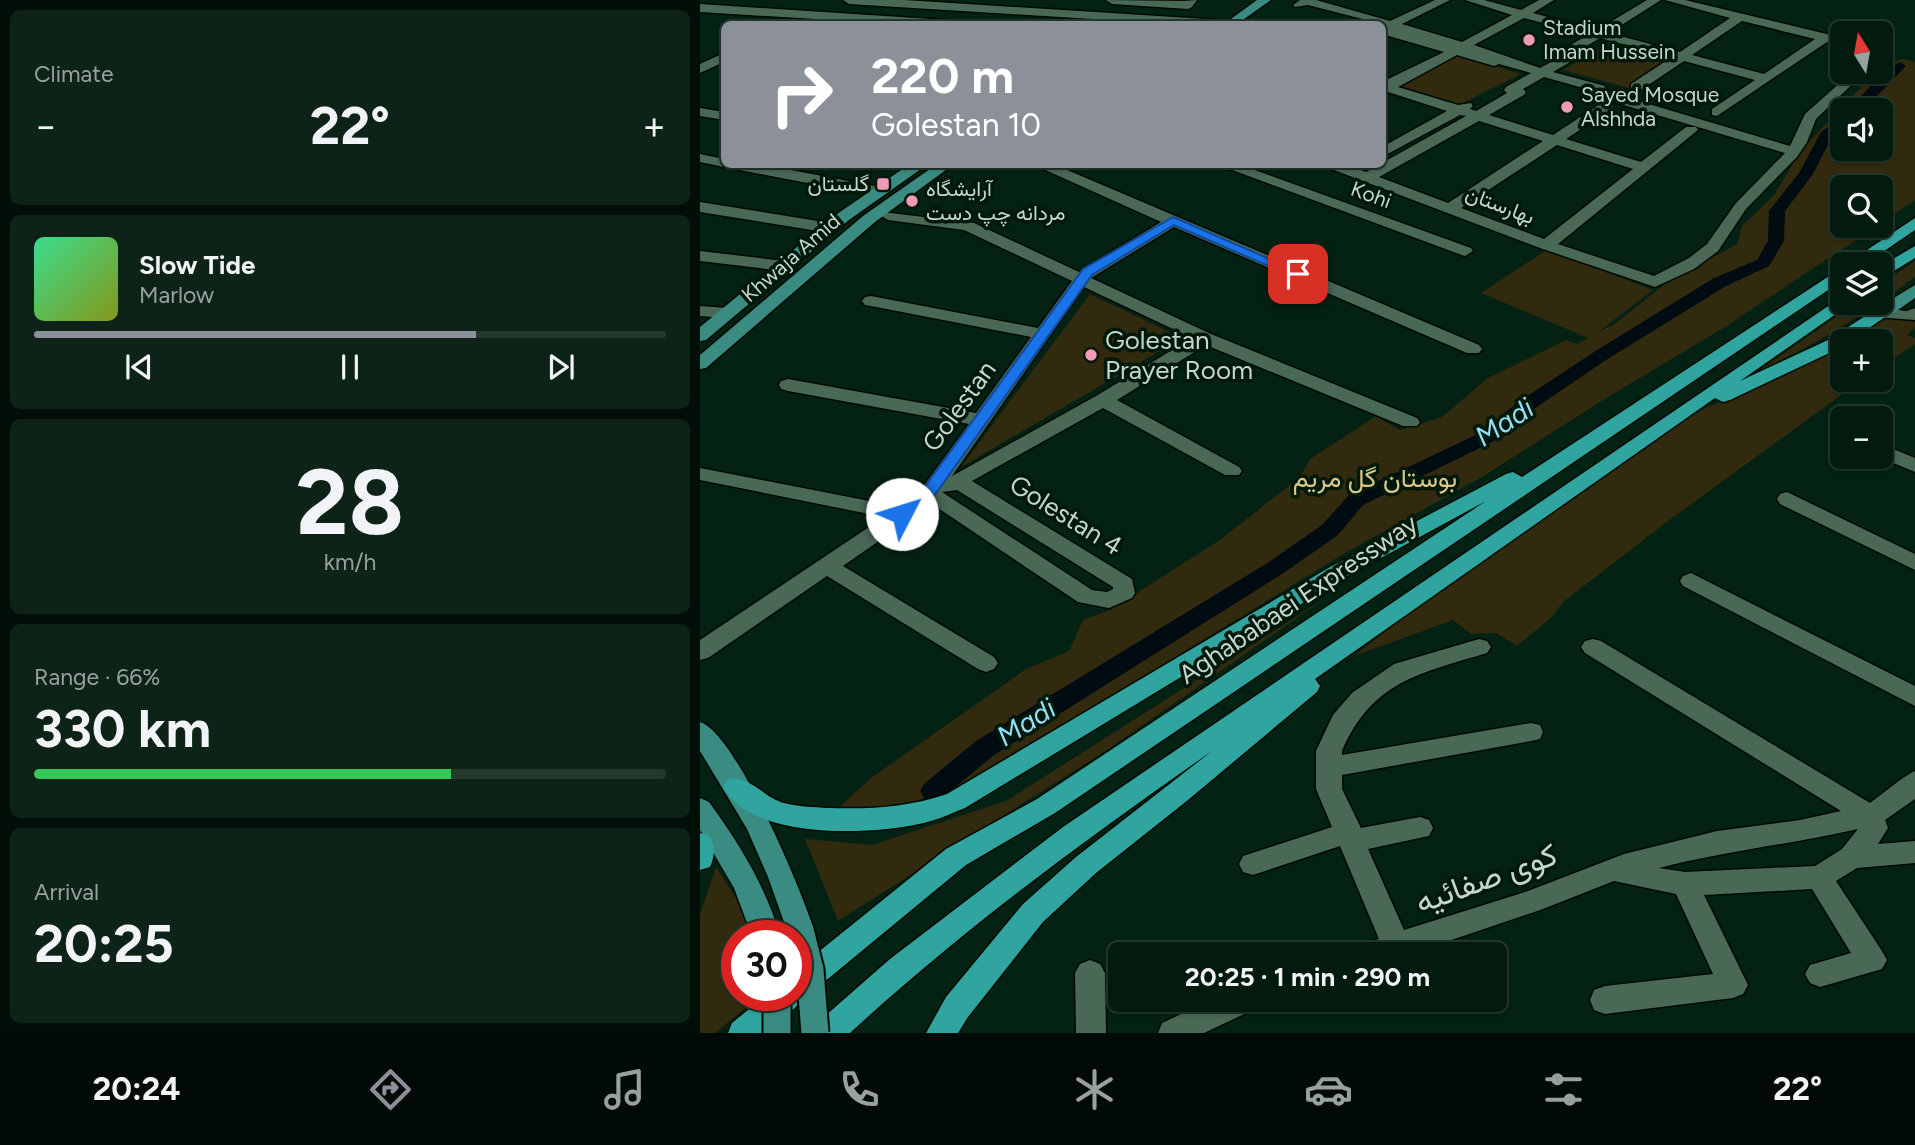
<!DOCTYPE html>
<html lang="en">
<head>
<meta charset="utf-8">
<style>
  :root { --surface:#031a0e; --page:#0d2317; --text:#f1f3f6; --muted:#97a19e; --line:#24382e; --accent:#8c9099 }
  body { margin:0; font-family:Figtree,Vazirmatn,sans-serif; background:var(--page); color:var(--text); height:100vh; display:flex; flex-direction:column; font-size:26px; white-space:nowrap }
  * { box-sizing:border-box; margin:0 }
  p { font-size:23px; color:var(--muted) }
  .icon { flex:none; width:38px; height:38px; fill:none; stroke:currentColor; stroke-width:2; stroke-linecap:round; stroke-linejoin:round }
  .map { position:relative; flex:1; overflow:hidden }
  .side { display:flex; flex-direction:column; gap:10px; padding:10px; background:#020e08; width:700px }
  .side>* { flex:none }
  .banner { position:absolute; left:21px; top:21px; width:665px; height:147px; border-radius:10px; box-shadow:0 2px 5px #0004,0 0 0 2px var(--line); background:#8c9099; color:#fff; overflow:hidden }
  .needle { width:46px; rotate:349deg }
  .tools { position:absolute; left:1130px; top:21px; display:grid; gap:14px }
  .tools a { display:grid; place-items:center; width:63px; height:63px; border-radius:10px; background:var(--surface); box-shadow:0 2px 5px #0004,0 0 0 2px var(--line); font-size:35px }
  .speed { position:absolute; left:21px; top:920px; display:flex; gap:14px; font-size:35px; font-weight:700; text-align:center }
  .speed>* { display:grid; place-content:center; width:91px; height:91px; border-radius:50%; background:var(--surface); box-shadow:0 2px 5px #0004,0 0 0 2px var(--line); line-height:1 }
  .speed .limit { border:10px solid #d22; background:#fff; color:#111 }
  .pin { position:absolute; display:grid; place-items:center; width:60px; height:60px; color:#fff; margin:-30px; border-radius:14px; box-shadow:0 4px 10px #0006 }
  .me { position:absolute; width:77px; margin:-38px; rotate:50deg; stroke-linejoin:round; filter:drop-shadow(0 0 5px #0008) }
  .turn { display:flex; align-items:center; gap:24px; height:147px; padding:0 35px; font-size:32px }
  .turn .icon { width:91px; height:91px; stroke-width:2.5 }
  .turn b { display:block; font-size:49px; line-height:60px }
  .big { font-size:52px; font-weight:700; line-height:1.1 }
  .side .card { flex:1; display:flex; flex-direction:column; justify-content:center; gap:10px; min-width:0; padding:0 24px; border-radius:10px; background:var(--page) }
  .side .dial { align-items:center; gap:0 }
  .dial b { font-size:91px; line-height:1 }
  .song { display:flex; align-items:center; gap:21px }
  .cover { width:84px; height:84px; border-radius:10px; background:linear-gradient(135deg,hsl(150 70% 55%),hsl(70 70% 35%)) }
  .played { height:7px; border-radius:4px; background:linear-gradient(90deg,var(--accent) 70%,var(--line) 70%) }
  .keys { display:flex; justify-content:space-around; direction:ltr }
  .heat { display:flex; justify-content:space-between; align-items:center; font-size:38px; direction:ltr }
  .charge { height:10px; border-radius:5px; background:linear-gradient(90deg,#34c759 66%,var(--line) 0) }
  .trip { position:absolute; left:408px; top:942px; width:399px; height:70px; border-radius:10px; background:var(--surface); box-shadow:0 2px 5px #0004,0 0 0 2px var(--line); font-weight:700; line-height:70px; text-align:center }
  .tabs { display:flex; height:112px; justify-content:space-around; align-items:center; background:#010a06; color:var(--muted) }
  .tabs .icon { width:49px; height:49px }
  .tabs .selected { color:var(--accent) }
  .tabs b { font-size:32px; color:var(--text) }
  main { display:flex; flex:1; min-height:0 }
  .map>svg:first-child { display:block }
  .green { fill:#312a0f; fill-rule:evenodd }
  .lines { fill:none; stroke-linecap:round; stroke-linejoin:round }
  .canal { fill:#000b12; fill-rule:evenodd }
  .minor-casing { stroke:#000a03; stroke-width:3 }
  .major-casing { stroke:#000a03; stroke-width:3 }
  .highway-casing { stroke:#000a03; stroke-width:3 }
  .minor { fill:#4a6856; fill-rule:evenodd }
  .major { fill:#3a8c82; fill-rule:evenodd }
  .highway { fill:#30a49f; fill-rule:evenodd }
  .major-bridge-casing { stroke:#000a03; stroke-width:31; stroke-linecap:butt }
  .major-bridge { stroke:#3a8c82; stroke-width:27 }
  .route { fill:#1a73e8; stroke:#114b97; stroke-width:2 }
  .poi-dot { fill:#f09ab7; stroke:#00190b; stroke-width:2.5 }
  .labels { text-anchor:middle; stroke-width:7; stroke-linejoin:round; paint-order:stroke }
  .far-poi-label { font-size:21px; fill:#c6d6cc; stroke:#00190b; text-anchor:start }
  .far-street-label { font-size:21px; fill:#c6d6cc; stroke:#00190b }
  .poi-label { font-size:26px; fill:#c6d6cc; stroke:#00190b; text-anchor:start }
  .street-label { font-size:26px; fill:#c6d6cc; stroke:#00190b }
  .park-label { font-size:26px; fill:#dac889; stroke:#00190b }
  .water-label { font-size:28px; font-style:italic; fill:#93dff9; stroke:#00190b }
  .near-street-label { font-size:32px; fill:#c6d6cc; stroke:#00190b }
</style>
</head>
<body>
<main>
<section class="side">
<div class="card"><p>Climate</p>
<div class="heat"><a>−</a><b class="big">22°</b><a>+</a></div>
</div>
<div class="card">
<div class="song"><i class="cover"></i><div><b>Slow Tide</b><p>Marlow</p></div></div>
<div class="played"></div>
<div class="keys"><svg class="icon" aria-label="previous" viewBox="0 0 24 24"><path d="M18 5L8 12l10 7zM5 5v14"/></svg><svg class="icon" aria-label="pause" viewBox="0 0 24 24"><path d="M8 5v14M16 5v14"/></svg><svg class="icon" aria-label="next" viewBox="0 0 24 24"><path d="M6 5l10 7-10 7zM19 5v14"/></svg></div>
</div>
<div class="card dial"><b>28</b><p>km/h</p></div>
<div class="card"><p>Range · 66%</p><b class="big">330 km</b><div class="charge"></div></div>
<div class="card"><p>Arrival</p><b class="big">20:25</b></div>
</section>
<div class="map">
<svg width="1215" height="1033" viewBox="0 0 1215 1033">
  <rect width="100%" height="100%" fill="#042213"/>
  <g class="green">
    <polygon points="911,41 980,60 936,90 863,70"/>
    <polygon points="754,54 821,74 757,106 698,86"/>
    <path d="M1202 59 1215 62V200L1181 223V187H1143V226H1177L1025 327 908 397 782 477 645 553 283 775 200 808 139 807 171 778 326 669 369 651 383 620 410 610 520 540 600 477 610 459 676 416 700 430 742 417 788 378 866 340 877 344 888 338 781 293 848 249 953 290 897 333 916 323 965 284 1037 244 1042 226 1073 196 1102 149 1176 72H1181V68ZM1143 110H1181V149H1143Z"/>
    <polygon points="1215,261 1215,277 1181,302 1181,285"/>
    <polygon points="390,294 482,338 261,467"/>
    <polygon points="1156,303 1180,303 1116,342 1056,373"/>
    <polygon points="1186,317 1215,321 1215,327 1207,335 1215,338 1215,344 1181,367 1181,341 1145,341"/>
    <polygon points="1143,343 1143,380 1162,380 968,521 863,602 852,617 817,646 796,633 771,634 753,620 654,656 758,575 997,412 1066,381"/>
    <polygon points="627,597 407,750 138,921 105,839 172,845 306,801"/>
    <polygon points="16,867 57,931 57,936 37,936 37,996 60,996 15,1033 0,1033 0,914"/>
  </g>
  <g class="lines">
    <g class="canal">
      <path d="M1200 62 1206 66C1193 80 1179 93 1166 108L1163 110H1148L1183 73Z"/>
      <polygon points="1143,117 1143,128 1132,137 1113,174 1085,211 1084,241 1069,266 1026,286 906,360 831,411 792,442 663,505 638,535 585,572 294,755 242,798 233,801 224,798 220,791 224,784 276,741 569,562 622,525 649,495 778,434 817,403 894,352 1014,278 1057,260 1068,241 1069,211 1099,173 1121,132"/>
    </g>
    <defs>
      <g id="minor">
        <polygon points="143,0 204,0 521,20 527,24 473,24 149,4"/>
        <polygon points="406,0 484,1 497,0 492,7 488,9 412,4"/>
        <path d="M600 0H616L690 21 735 0H750L702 24 762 42 812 15 765 0H784L821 10 839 0H854L833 13 897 30 947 0H961L909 33 980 52 1030 18 965 0H985L1143 38V46L1127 42 1017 116 1012 115V109L1055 80 984 61 941 90H931V84L972 57 900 38 877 52 879 55 877 58 853 72 905 86V91L1090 146 1105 114 1152 72H1165L1116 119 1107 142 1097 157 1046 209 1018 251 994 269 955 287 840 248 626 167 624 164H646L666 172 766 116 760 115 682 157V147L747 111 688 92 682 94V82L744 52 682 34V24L608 5 595 7 593 5ZM824 18 888 35 862 50 860 53 862 56 840 68 774 45ZM1042 21 1115 39 1064 74 992 55ZM757 55 794 66 799 64 831 73 806 87 804 90 807 93 776 111 770 109 773 106 771 103 758 105 698 87ZM844 77 890 90V95L1085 153 1036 203 1007 244 989 258 954 276 858 244 998 130 996 127H986L941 162 866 139 913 108V102H903L853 135 789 115 824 95 826 92 823 89ZM779 121 843 141 748 203 679 177ZM857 145 933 169 844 239 761 208Z"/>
        <polygon points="0,4 246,20 252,24 198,24 0,12"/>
        <polygon points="24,53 24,62 0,73 0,64"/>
        <polygon points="0,108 24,112 24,120 0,116"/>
        <polygon points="0,154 24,159 24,164 60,164 180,187 188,192 180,197 24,167 0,162"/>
        <path d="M332 164H353L779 345 782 349 779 353H767L474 227 391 278 511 334 717 418 720 422 717 426H703L506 345 417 400 539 467 542 471 539 475H525L403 408 272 481 432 579 435 593 432 598 409 608 378 602 232 504 143 566 294 657 298 663 294 669 286 672 278 669 127 576 8 658 0 660V640L184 517 0 480V468L200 507 217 495 269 424 88 391 81 389 79 385 81 381 88 379 276 413 331 337 171 306 165 305 162 301 165 297 171 296 338 328 372 281 264 230 188 220 180 215 182 212 274 223 379 272 461 222ZM384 287 492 338 396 396 252 476ZM257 490 413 587V589L407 592 392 590 242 492Z"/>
        <polygon points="516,164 538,164 771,248 773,251 765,256 759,254"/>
        <polygon points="0,202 130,223 138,228 130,233 0,212"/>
        <polygon points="0,251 84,261 92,266 84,271 0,261"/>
        <polygon points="0,306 27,308 36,313 27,318 0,316"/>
        <polygon points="1182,308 1206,311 1215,308 1215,320 1176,317 1173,313"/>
        <polygon points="1181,444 1215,458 1215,472 1179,457"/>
        <polygon points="1087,492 1215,554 1215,570 1080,504 1077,499 1080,494"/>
        <polygon points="991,573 1215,686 1215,706 983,586 980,581 983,576"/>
        <path d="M779 639 787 641 791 647 787 653C721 673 672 681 642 751V755L831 723 840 725 843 732 840 739 831 741 642 775V789L661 828 720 817 729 820 733 828 729 836 668 849 704 930 828 891 924 854 1017 831 1100 820 1141 811 885 653 881 647 885 641 893 639 901 641 1170 803C1181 795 1206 774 1215 771V799L1185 820 1188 828 1178 844 1215 841V863L1157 868 1136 881 1182 951 1187 960 1182 969 1120 987 1110 983 1105 974 1110 965 1151 953 1112 889 1004 895 1048 985 1043 994 1033 998 905 1014 894 1010 890 1000 894 990 905 986 1013 974 976 894 914 881 843 909 710 954H657L661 945 679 939 640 846 553 875 543 872 539 864 543 856 632 827 616 789V751L633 715 652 693 694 664ZM1158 829 1142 849 1115 866 985 872 959 868C1025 851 1092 844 1158 829Z"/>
        <polygon points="390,960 400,964 405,973 406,1033 376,1033 375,973 380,964"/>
        <polygon points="513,999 559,999 555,1009 504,1033 458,1033 462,1023"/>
      </g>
      <g id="major">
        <polygon points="557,0 571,0 537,24 524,24"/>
        <polygon points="210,164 228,164 149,220 6,340 0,341 0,327 137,214"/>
        <polygon points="237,164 254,164 175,222 6,368 0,369 0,355 163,216"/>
        <polygon points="1215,285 1215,298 1188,317 1176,317 1173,313 1176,309"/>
        <path d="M0 722C36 733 102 891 114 930L110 939 96 941V936H89L68 877 47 829 0 751Z"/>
        <path d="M0 798 9 802C39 843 66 887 80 936H52L34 888 0 830Z"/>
      </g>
      <g id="highway">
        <polygon points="1215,218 1215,230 1165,264 1146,264"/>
        <polygon points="1215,246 1215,258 1181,279 1181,266"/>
        <path d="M1143 267V280L355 813 266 865 106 997 99 1000 96 1007 65 1033H28L32 1023 65 996H96V970L246 849 337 799 786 501 646 577 265 808C250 814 235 821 219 824 169 835 51 840 23 787L27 780C48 773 64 798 84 803 99 807 113 807 128 808 171 809 205 808 247 794L630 567 806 474 813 472 822 477Z"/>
        <path d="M1143 296V303H1150L1149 305 1040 381 1128 340 1176 309 1182 308 1191 313 1150 341H1143L1140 348 1030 400 1023 402 1015 398 615 679 620 686 617 692 488 800 396 873 343 922 268 1017 258 1033H226L246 997 323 904 376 857 512 751C386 839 263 929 150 1033H113L117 1023 190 959 363 827Z"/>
        <path d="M0 833 10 836C15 847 15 856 10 867L0 870Z"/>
      </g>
    </defs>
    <use href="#minor" class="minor-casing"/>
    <use href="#major" class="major-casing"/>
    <use href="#highway" class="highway-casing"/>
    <use href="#minor" class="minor"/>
    <use href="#major" class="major"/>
    <use href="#highway" class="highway"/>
    <defs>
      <g id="major-bridge">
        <polyline points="100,930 110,970 115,1033"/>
        <polyline points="77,996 77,1033"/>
      </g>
    </defs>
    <use href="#major-bridge" class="major-bridge-casing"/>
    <use href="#major-bridge" class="major-bridge"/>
  </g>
  <polygon class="route" points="473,217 604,274 598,278 594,277 474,225 392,275 229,503 208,518 197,518 195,514 218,496 383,269"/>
  <g class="poi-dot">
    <circle cx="829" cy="40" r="7"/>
    <circle cx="867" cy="107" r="7"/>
    <rect x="176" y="177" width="14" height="14" rx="3.5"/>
    <circle cx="212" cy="201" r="7"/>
    <circle cx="391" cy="355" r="7"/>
  </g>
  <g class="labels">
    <g class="far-poi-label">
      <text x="843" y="35">Stadium<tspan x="843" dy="24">Imam Hussein</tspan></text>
      <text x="881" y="102">Sayed Mosque<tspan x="881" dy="24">Alshhda</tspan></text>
      <text x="169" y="191" text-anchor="end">گلستان</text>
      <text x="226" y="196">آرایشگاه<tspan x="226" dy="24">مردانه چپ دست</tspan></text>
    </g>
    <g class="far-street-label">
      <text transform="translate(671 195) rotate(20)" y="7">Kohi</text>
      <text transform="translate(800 205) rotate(21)" y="7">بهارستان</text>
      <text transform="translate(91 258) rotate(-41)" y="7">Khwaja Amid</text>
    </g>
    <g class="poi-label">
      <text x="405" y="349">Golestan<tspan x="405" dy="30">Prayer Room</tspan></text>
    </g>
    <g class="street-label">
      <text transform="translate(259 406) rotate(-54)" y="9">Golestan</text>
      <text transform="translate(366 515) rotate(32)" y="9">Golestan 4</text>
      <text transform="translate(598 599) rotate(-34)" y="9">Aghababaei Expressway</text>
    </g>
    <g class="park-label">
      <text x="675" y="487">بوستان گل مریم</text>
    </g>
    <g class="water-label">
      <text transform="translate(804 422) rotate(-33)" y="10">Madi</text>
      <text transform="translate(326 722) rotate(-32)" y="10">Madi</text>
    </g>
    <g class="near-street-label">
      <text transform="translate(786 878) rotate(-20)" y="11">کوی صفائیه</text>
    </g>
  </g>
</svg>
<div class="tools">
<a><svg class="needle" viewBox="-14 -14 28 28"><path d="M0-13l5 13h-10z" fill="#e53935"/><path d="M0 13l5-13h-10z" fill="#97a19e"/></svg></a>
<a><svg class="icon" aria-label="sound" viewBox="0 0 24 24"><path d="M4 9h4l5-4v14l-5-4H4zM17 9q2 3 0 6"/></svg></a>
<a><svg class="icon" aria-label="search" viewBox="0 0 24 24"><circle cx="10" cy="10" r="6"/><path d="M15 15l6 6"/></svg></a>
<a><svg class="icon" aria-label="layers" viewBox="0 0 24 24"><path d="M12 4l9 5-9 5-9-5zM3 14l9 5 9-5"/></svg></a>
<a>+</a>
<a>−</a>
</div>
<div class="speed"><div class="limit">30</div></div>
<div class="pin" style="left:598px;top:274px;background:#d93025"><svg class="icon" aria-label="arrive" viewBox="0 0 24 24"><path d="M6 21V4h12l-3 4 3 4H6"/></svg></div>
<svg class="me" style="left:202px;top:514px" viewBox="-20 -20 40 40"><circle r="19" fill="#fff"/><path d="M0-13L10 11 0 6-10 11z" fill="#1a73e8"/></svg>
<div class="trip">20:25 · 1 min · 290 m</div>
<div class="banner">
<div class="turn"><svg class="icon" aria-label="right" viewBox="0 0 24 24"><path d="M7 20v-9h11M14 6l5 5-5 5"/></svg><div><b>220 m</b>Golestan 10</div></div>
</div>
</div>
</main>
<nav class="tabs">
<b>20:24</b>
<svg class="icon selected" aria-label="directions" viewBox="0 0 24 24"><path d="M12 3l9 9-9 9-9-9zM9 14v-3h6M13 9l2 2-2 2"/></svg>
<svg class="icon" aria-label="music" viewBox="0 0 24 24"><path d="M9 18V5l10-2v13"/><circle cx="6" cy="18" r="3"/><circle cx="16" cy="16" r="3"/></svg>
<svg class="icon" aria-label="phone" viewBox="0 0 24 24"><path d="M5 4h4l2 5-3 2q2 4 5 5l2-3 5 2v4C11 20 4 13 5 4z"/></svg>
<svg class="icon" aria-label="climate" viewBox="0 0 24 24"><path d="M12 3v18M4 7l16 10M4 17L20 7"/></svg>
<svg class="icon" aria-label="car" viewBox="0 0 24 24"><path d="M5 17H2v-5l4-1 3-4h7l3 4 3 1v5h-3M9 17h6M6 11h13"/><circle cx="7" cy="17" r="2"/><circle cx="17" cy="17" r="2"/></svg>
<svg class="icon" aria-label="filters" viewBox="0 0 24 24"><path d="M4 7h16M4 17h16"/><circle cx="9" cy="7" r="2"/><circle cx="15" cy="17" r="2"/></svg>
<b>22°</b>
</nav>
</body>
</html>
